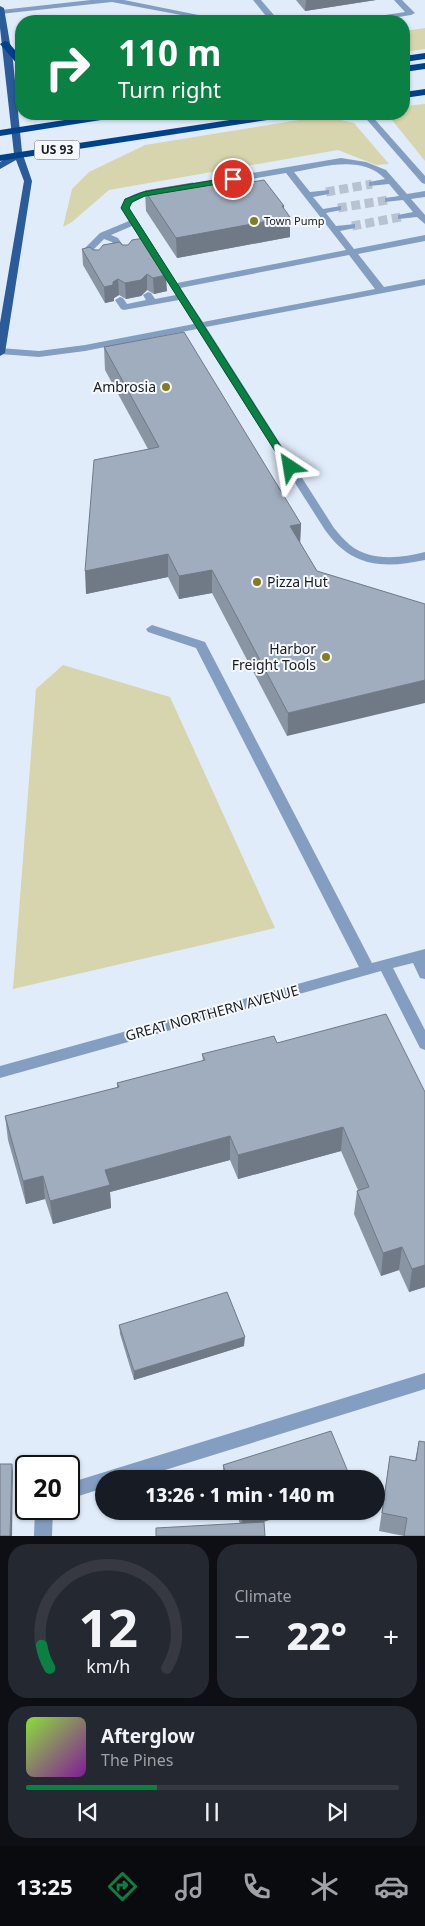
<!DOCTYPE html>
<html lang="en">
<head>
<meta charset="utf-8">
<style>
  :root { --surface:#171b24; --page:#242831; --text:#f1f3f6; --muted:#9ea1a6; --line:#363941; --accent:#0b8043 }
  body { margin:0; font-family:"Noto Sans",sans-serif; background:var(--page); color:var(--text); height:100vh; display:flex; flex-direction:column; font-size:19px; white-space:nowrap }
  * { box-sizing:border-box; margin:0 }
  p { font-size:16px; color:var(--muted) }
  .icon { flex:none; width:28px; height:28px; fill:none; stroke:currentColor; stroke-width:2; stroke-linecap:round; stroke-linejoin:round }
  .map { position:relative; height:1536px; overflow:hidden }
  .side { display:flex; flex-direction:column; gap:8px; padding:8px; background:#0d0f14; flex:1 }
  .side>* { flex:none }
  .guide { position:absolute; left:15px; top:15px; width:395px; height:105px; border-radius:20px; box-shadow:0 1px 4px #0004; background:#0b8043; color:#fff; overflow:hidden }
  .speed { position:absolute; left:15px; top:1455px; display:flex; gap:10px; font-size:25px; font-weight:700; text-align:center }
  .speed>* { display:grid; place-content:center; width:65px; height:65px; border-radius:50%; background:var(--surface); box-shadow:0 1px 4px #0004; line-height:1 }
  .speed .limit { border:2px solid #111; border-radius:8px; background:#fff; color:#111 }
  .pin { position:absolute; display:grid; place-items:center; width:42px; height:42px; color:#fff; margin:-21px; border:2px solid #fff; border-radius:50%; box-shadow:0 1px 5px #0007 }
  .me { position:absolute; width:55px; margin:-28px; rotate:327deg; stroke-linejoin:round; filter:drop-shadow(0 0 4px #0008) }
  .turn { display:flex; align-items:center; gap:18px; height:105px; padding:0 20px; font-size:22px }
  .turn .icon { width:65px; height:65px; stroke-width:2.5 }
  .turn b { display:block; font-size:35px; line-height:42px }
  .big { font-size:38px; font-weight:800; line-height:1.1 }
  .side .widget { flex:1; display:flex; flex-direction:column; justify-content:center; gap:8px; min-width:0; padding:0 18px; border-radius:20px; background:var(--page) }
  .side .dial { align-items:center; gap:0 }
  .dial svg { height:130px; overflow:visible; fill:none; stroke:var(--line); stroke-width:7; stroke-linecap:round; text-anchor:middle }
  .dial text { fill:var(--text); stroke:none }
  .song { display:flex; align-items:center; gap:15px }
  .cover { width:60px; height:60px; border-radius:8px; background:linear-gradient(135deg,hsl(90 70% 55%),hsl(290 70% 35%)) }
  .played { height:5px; border-radius:2px; background:linear-gradient(90deg,var(--accent) 35%,var(--line) 35%) }
  .keys { display:flex; justify-content:space-around; direction:ltr }
  .heat { display:flex; justify-content:space-between; align-items:center; font-size:28px; direction:ltr }
  .side .tiles { flex:1; display:grid; gap:8px; grid-template-columns:1fr 1fr }
  .widget:last-child { grid-column:span 2 }
  .trip { position:absolute; left:95px; top:1470px; width:290px; height:50px; border-radius:25px; background:var(--surface); box-shadow:0 1px 4px #0004; font-weight:800; line-height:50px; text-align:center }
  .dock { display:flex; height:80px; justify-content:space-around; align-items:center; background:#090b0e; color:var(--muted) }
  .dock .icon { width:35px; height:35px }
  .dock .selected { color:var(--accent) }
  .dock b { font-size:22px; color:var(--text) }
  .map>svg:first-child { display:block }
  .green { fill:#d7d5ad }
  .lines { fill:none; stroke-linecap:round; stroke-linejoin:round }
  .minor-tunnel { stroke:#b9c2d0; stroke-width:9; stroke-dasharray:9 4.5; stroke-linecap:butt }
  .minor { fill:#839ec1; fill-rule:evenodd }
  .major { fill:#2b5b99; fill-rule:evenodd }
  .highway { fill:#004289; fill-rule:evenodd }
  .wall { fill:#8a95a4 }
  .shaded-wall { fill:#707986 }
  .building { fill:#a0adbf; stroke:#707986 }
  .route { fill:#0b8043; stroke:#07532c }
  .poi-dot { fill:#827c23; stroke:#f6f9fc; stroke-width:2 }
  .labels { text-anchor:middle; stroke-width:4; stroke-linejoin:round; paint-order:stroke }
  .far-poi-label { font-size:11px; fill:#171c23; stroke:#f6f9fc; text-anchor:start }
  .shield { fill:#f6f9fc; stroke:#5a5e64; stroke-width:1 }
  .shield-label { font-size:12px; font-weight:bold; fill:#171c23 }
  .poi-label { font-size:14px; fill:#171c23; stroke:#f6f9fc; text-anchor:end }
  .street-label { font-size:14px; fill:#171c23; stroke:#f6f9fc }
</style>
</head>
<body>
<div class="map">
<svg width="425" height="1536" viewBox="0 0 425 1536">
  <rect width="100%" height="100%" fill="#e1ecfb"/>
  <g class="green">
    <polygon points="425,28 425,49 404,52 404,31"/>
    <polygon points="425,104 425,161 392,120 396,114 404,114 404,106"/>
    <polygon points="324,116 354,123 389,164 376,165 338,150 109,190 72,222 63,227 72,189 89,172 145,145"/>
    <polygon points="63,665 170,697 275,928 13,989 36,689"/>
  </g>
  <g class="lines">
    <g class="minor-tunnel">
      <polyline points="326,192 372,184"/>
      <polyline points="338,208 388,200"/>
      <polyline points="352,226 401,217"/>
    </g>
    <g class="minor">
      <polygon points="91,0 124,0 228,21 213,21 112,2 0,14 1,10"/>
      <polygon points="253,0 261,0 279,21 270,20 243,21 247,19 266,16"/>
      <polygon points="394,0 402,0 415,13 411,15 373,21 356,21 360,19 405,12"/>
      <polygon points="362,114 370,114 425,176 425,184 422,183"/>
      <path d="M341 158 366 162 386 170 407 194 425 191V197L411 199 425 215V224L417 217 398 219V215L413 212 403 200 385 202V198L399 196 389 184 369 186V182L385 179C363 154 321 167 294 172L310 192 329 190V194L313 197 323 209 341 206V210L326 213 336 226 355 224V228L340 231 354 249 425 235V241L358 254 384 287 425 279V285L206 327 334 528C339 534 344 540 350 545 371 562 401 558 425 552V560C383 569 351 567 325 530L197 329 85 351 39 357 0 354V348L39 351 85 345 194 324 179 300 124 310 121 309 115 300 120 297 123 298 127 304 146 300 143 295 148 292 151 293 155 299 176 295 132 226 111 235 118 238 130 256 128 258H122L112 242 104 239 94 249 102 262 100 264H94L84 249 100 233 129 221 121 208C127 192 145 191 161 188L165 191 145 196 132 203 129 208 177 283 346 250 286 173 181 191 177 188 181 185ZM349 255 375 289 203 322 180 288Z"/>
      <polygon points="152,625 205,642 372,963 425,949 425,979 420,978 413,963 393,968 425,1030 425,1050 420,1048 381,971 0,1078 0,1066 359,967 196,648 148,632 146,629"/>
      <polygon points="425,1373 425,1389 136,1479 104,1479 104,1488 69,1499 69,1483"/>
      <polygon points="35,1509 53,1509 52,1536 34,1536"/>
    </g>
    <polygon class="major" points="0,6 4,8 13,61 22,152 32,181 5,353 0,356 0,323 24,181 16,160 0,169 0,162 14,154 0,28"/>
    <g class="highway">
      <polygon points="5,41 8,42 21,57 21,66 18,65 0,44"/>
      <polygon points="425,53 425,59 404,62 404,56"/>
      <polygon points="425,63 425,69 404,72 404,66"/>
      <polygon points="425,89 425,95 404,98 404,92"/>
      <polygon points="103,114 125,114 120,117 0,136 0,130"/>
      <polygon points="269,114 292,114 287,117 0,161 0,155"/>
    </g>
  </g>
  <g class="wall">
    <polygon points="296,0 376,0 305,11"/>
    <polygon points="194,185 228,186 284,206 284,210 290,237 177,258 146,211 145,191"/>
    <polygon points="120,242 167,291 154,294 147,290 141,296 126,299 119,295 114,298 114,301 105,303 83,265 82,249 99,250"/>
    <polygon points="104,347 301,524 287,736 212,593 179,599 168,577 86,594 148,449 105,370"/>
    <polygon points="277,1043 425,1092 425,1287 409,1292 399,1270 381,1276 354,1214 357,1191 358,1190 341,1151 238,1179 230,1160 110,1192 111,1208 53,1224 45,1199 26,1204 8,1140 5,1116 117,1088 117,1083 203,1061 202,1054"/>
    <polygon points="119,1325 244,1346 134,1380 120,1334"/>
    <polygon points="419,1441 425,1536 404,1536 379,1531 390,1456 415,1461"/>
    <polygon points="223,1465 351,1479 224,1479 223,1474"/>
    <polygon points="236,1511 295,1511 261,1523 240,1524"/>
  </g>
  <g class="shaded-wall">
    <polygon points="306,0 376,0 305,11"/>
    <polygon points="282,206 284,206 284,218 290,217 290,237 177,258 176,238"/>
    <polygon points="147,274 147,290 141,296 126,299 125,283"/>
    <polygon points="166,275 167,291 154,294 153,278"/>
    <polygon points="118,279 119,295 114,298 114,301 105,303 104,287"/>
    <polygon points="301,524 300,547 290,526"/>
    <polygon points="168,554 168,577 86,594 85,571"/>
    <polygon points="212,570 212,593 179,599 179,576"/>
    <polygon points="425,680 425,703 287,736 288,713"/>
    <polygon points="343,1127 341,1151 238,1179 238,1155"/>
    <polygon points="230,1136 230,1160 110,1192 111,1208 53,1224 50,1201 105,1170"/>
    <polygon points="43,1176 45,1199 26,1204 23,1181"/>
    <polygon points="402,1247 399,1270 381,1276 383,1253"/>
    <polygon points="425,1265 425,1287 409,1292 412,1269"/>
    <polygon points="245,1337 244,1346 134,1380 134,1371"/>
    <polygon points="12,1464 13,1472 12,1536 10,1536"/>
    <polygon points="270,1511 295,1511 242,1529 242,1520"/>
  </g>
  <g class="building">
    <polygon points="264,180 284,206 282,206 290,217 176,238 145,191 193,183 194,185 225,183 228,186"/>
    <polygon points="144,238 166,275 153,278 147,274 141,280 125,283 118,279 113,282 113,285 104,287 82,249 90,247 93,250 99,250 103,245 120,242 122,245 128,245 132,240"/>
    <polygon points="184,332 301,524 290,526 317,571 425,604 425,680 288,713 212,570 179,576 168,554 85,571 94,460 159,447 104,347"/>
    <polygon points="386,1014 425,1092 425,1265 412,1269 402,1247 383,1253 357,1191 369,1187 343,1127 238,1155 230,1136 105,1170 110,1185 50,1201 43,1176 23,1181 5,1116 119,1087 117,1083 205,1060 202,1054 274,1036 277,1043"/>
    <polygon points="227,1292 245,1337 134,1371 119,1325"/>
    <polygon points="331,1431 351,1479 228,1479 223,1465"/>
    <polygon points="419,1441 425,1442 425,1536 404,1536 407,1518 382,1513 390,1456 416,1461"/>
    <polygon points="0,1464 12,1464 10,1536 0,1536"/>
    <polygon points="239,1511 270,1511 242,1520"/>
    <polygon points="264,1522 265,1536 156,1536 156,1528"/>
  </g>
  <polygon class="route" points="233,177 236,177 236,181 145,196 132,202 129,208 294,467 290,470 285,467 121,208 125,199 143,192"/>
  <g class="poi-dot">
    <circle cx="254" cy="221" r="5"/>
    <circle cx="166" cy="387" r="5"/>
    <circle cx="257" cy="582" r="5"/>
    <circle cx="326" cy="657" r="5"/>
  </g>
  <g class="labels">
    <g class="far-poi-label">
      <text x="264" y="225">Town Pump</text>
    </g>
    <rect class="shield" x="34.5" y="140.5" width="45" height="19" rx="4"/>
    <g class="shield-label">
      <text x="57" y="154">US 93</text>
    </g>
    <g class="poi-label">
      <text x="156" y="392">Ambrosia</text>
      <text x="267" y="587" text-anchor="start">Pizza Hut</text>
      <text x="316" y="654">Harbor<tspan x="316" dy="16">Freight Tools</tspan></text>
    </g>
    <g class="street-label">
      <text transform="translate(212 1013) rotate(-15)" y="5">GREAT NORTHERN AVENUE</text>
    </g>
  </g>
</svg>
<div class="speed"><div class="limit">20</div></div>
<div class="pin" style="left:233px;top:179px;background:#d93025"><svg class="icon" aria-label="arrive" viewBox="0 0 24 24"><path d="M6 21V4h12l-3 4 3 4H6"/></svg></div>
<svg class="me" style="left:290px;top:467px" viewBox="-20 -20 40 40"><path d="M0-17L14 15 0 8-14 15z" fill="#0b8043" stroke="#fff" stroke-width="4"/></svg>
<div class="trip">13:26 · 1 min · 140 m</div>
<div class="guide">
<div class="turn"><svg class="icon" aria-label="right" viewBox="0 0 24 24"><path d="M7 20v-9h11M14 6l5 5-5 5"/></svg><div><b>110 m</b>Turn right</div></div>
</div>
</div>
<section class="side">
<div class="tiles">
<div class="widget dial"><svg viewBox="0 0 100 80">
<path d="M14 69A42 42 0 1 1 86 69"/>
<path d="M14 69A42 42 0 0 1 9 55" stroke="#0b8043"/>
<text x="50" y="56" font-size="32" font-weight="700">12</text>
<text x="50" y="72" font-size="11">km/h</text>
</svg></div>
<div class="widget"><p>Climate</p>
<div class="heat"><a>−</a><b class="big">22°</b><a>+</a></div>
</div>
<div class="widget">
<div class="song"><i class="cover"></i><div><b>Afterglow</b><p>The Pines</p></div></div>
<div class="played"></div>
<div class="keys"><svg class="icon" aria-label="previous" viewBox="0 0 24 24"><path d="M18 5L8 12l10 7zM5 5v14"/></svg><svg class="icon" aria-label="pause" viewBox="0 0 24 24"><path d="M8 5v14M16 5v14"/></svg><svg class="icon" aria-label="next" viewBox="0 0 24 24"><path d="M6 5l10 7-10 7zM19 5v14"/></svg></div>
</div>
</div>
</section>
<nav class="dock">
<b>13:25</b>
<svg class="icon selected" aria-label="directions" viewBox="0 0 24 24"><path d="M12 3l9 9-9 9-9-9zM9 14v-3h6M13 9l2 2-2 2"/></svg>
<svg class="icon" aria-label="music" viewBox="0 0 24 24"><path d="M9 18V5l10-2v13"/><circle cx="6" cy="18" r="3"/><circle cx="16" cy="16" r="3"/></svg>
<svg class="icon" aria-label="phone" viewBox="0 0 24 24"><path d="M5 4h4l2 5-3 2q2 4 5 5l2-3 5 2v4C11 20 4 13 5 4z"/></svg>
<svg class="icon" aria-label="climate" viewBox="0 0 24 24"><path d="M12 3v18M4 7l16 10M4 17L20 7"/></svg>
<svg class="icon" aria-label="car" viewBox="0 0 24 24"><path d="M5 17H2v-5l4-1 3-4h7l3 4 3 1v5h-3M9 17h6M6 11h13"/><circle cx="7" cy="17" r="2"/><circle cx="17" cy="17" r="2"/></svg>
</nav>
</body>
</html>
